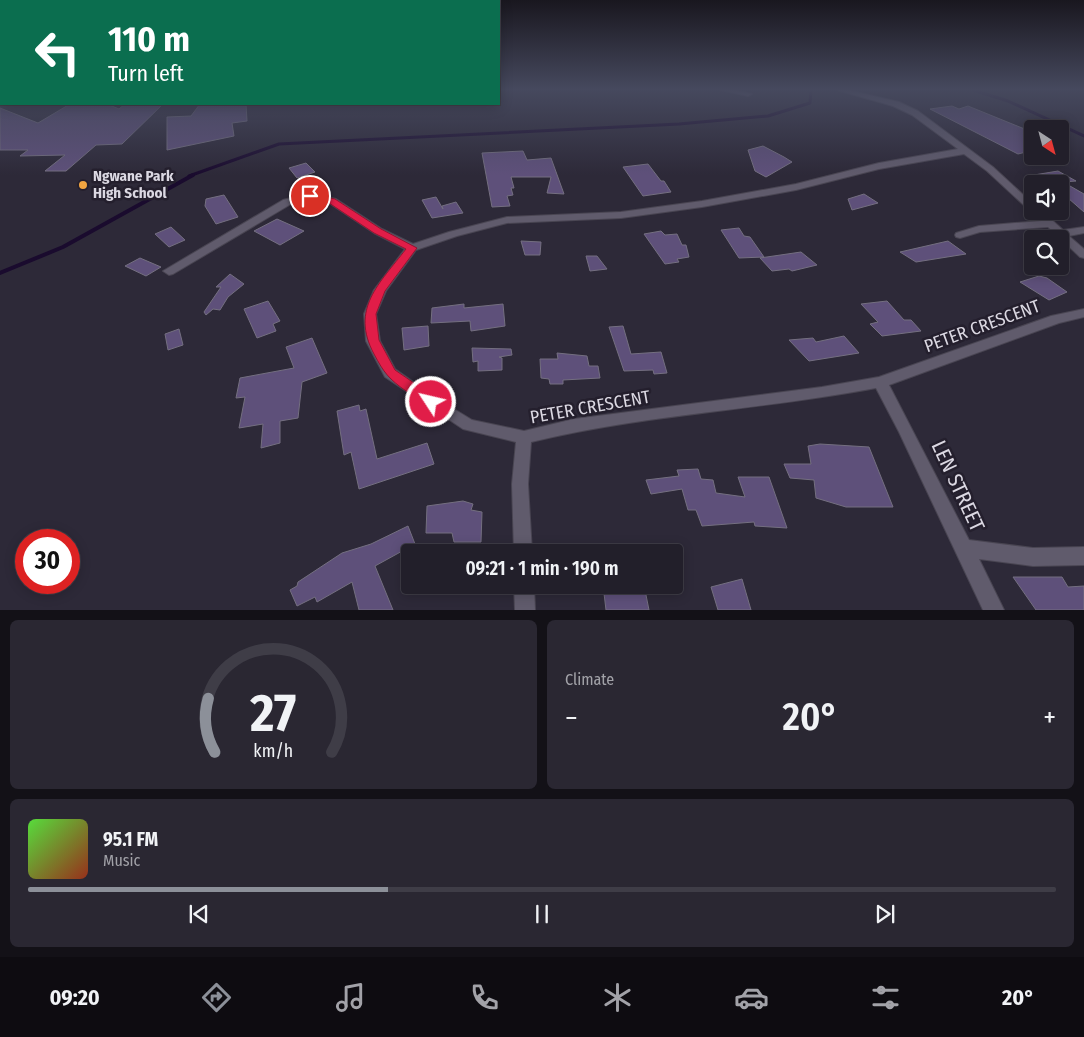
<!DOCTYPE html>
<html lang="en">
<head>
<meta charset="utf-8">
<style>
  :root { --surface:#221f2a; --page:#2a2732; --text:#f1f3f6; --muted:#a2a2a8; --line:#3f3d47; --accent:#8c9099 }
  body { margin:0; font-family:"Fira Sans Condensed",sans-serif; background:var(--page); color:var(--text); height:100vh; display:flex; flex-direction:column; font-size:19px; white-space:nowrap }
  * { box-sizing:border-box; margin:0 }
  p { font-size:16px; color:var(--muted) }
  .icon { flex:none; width:28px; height:28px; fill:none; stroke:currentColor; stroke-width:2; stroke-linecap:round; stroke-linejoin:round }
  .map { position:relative; height:610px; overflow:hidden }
  .sheet { display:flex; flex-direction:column; gap:10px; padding:10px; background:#131117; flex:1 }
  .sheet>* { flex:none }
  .guide { position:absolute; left:0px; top:0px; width:500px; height:105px; box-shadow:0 2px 12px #0003,0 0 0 1px var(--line); background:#0b6e4f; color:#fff; overflow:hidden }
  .needle { width:32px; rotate:144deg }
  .tools { position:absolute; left:1024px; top:120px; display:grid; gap:10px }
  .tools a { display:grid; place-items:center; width:45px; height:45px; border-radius:5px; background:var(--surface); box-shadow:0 2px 12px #0003,0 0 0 1px var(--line); font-size:25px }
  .speed { position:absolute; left:15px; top:529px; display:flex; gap:10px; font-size:25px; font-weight:700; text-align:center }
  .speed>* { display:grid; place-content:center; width:65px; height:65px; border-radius:50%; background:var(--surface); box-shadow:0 2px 12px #0003,0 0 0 1px var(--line); line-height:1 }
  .speed .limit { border:8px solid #d22; background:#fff; color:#111 }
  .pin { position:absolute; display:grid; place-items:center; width:42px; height:42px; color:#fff; margin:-21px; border:2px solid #fff; border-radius:50%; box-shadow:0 1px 5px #0007 }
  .me { position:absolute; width:55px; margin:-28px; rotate:305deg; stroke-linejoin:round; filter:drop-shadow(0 0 4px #0008) }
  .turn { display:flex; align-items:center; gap:18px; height:105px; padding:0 25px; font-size:22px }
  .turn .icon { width:65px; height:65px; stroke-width:2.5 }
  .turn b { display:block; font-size:35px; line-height:42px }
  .big { font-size:38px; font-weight:600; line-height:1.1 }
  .sheet .tile { flex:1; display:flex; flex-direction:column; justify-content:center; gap:8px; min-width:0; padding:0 18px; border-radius:8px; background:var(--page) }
  .sheet .dial { align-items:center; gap:0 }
  .dial svg { height:130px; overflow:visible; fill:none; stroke:var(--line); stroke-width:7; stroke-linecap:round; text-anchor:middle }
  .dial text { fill:var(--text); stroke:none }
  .song { display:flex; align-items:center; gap:15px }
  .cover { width:60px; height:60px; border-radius:8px; background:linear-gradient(135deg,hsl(110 70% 55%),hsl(10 70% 35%)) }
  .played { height:5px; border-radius:2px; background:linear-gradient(90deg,var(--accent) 35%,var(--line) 35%) }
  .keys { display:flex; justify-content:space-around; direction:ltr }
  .heat { display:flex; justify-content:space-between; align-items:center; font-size:28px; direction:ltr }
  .sheet .tiles { flex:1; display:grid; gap:10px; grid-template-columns:1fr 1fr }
  .tile:last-child { grid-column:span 2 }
  .trip { position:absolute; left:401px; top:544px; width:282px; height:50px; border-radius:5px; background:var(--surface); box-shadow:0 2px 12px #0003,0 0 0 1px var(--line); font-weight:600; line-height:50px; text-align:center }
  .tabs { display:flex; height:80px; justify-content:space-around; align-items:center; background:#0e0c11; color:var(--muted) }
  .tabs .icon { width:35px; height:35px }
  .tabs .on { color:var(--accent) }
  .tabs b { font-size:22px; color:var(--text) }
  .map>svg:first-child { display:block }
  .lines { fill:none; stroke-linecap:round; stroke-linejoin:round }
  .stream-far1 { stroke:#1a0b2e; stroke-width:3 }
  .stream { stroke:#1a0b2e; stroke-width:4 }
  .building { fill:#5e507a; stroke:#746f80 }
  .street-casing { stroke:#494552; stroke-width:2 }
  .street { fill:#605b6c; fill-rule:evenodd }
  .route { fill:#e11d48; stroke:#92132f }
  .poi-dot { fill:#f2a541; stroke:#241f2d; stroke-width:2 }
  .labels { text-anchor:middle; stroke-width:5; stroke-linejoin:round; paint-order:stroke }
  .far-poi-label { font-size:15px; font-weight:bold; fill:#dbd8e2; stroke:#241f2d; text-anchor:start }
  .street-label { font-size:18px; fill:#dbd8e2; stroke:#241f2d }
  .near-street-label { font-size:21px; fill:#dbd8e2; stroke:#241f2d }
</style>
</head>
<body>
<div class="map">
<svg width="1084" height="610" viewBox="0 0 1084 610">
  <rect width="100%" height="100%" fill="#2d2938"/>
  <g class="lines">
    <g class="stream-far1">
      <polyline points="973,90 1008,101 1084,136"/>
      <polyline points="189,176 279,144 679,124 768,116 810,103 811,90"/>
    </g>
    <polyline class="stream" points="0,273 63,247 193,175"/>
  </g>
  <g class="building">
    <polygon points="70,104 107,104 119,109 125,104 163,104 122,144 96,145 66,171 45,171 65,155 20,156 28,150 0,150 0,108 38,123"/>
    <polygon points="200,104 246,104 247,121 232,123 234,136 167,150 167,117 191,116"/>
    <polygon points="952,106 959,109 968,106 1032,132 1032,156 1026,152 1018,154 930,109"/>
    <polygon points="763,146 784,157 792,162 766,177 755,171 748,150"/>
    <polygon points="523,151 527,160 551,158 564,194 547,193 551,177 511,177 514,188 511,188 513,195 507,196 510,206 492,207 482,153"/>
    <polygon points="306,163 315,172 297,178 289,168"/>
    <polygon points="648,164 661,181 664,181 671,192 643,196 623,167"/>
    <polygon points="1058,171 1076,181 1063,182 1084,194 1084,212 1060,191 1060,184 1049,184 1034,175"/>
    <polygon points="864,194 878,203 852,210 848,199"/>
    <polygon points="224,195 238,217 216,224 205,206 206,199"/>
    <polygon points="436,197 443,209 442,206 456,202 463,213 432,218 422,200"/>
    <polygon points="277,219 304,231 280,245 254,231"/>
    <polygon points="171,227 185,240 169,247 155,234"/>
    <polygon points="739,228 744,236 750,237 764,257 739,258 721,230"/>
    <polygon points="661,231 665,235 677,234 682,245 686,245 689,257 677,259 679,262 665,264 644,234"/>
    <polygon points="521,241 541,242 540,255 525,255"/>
    <polygon points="948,241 966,254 916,262 900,252"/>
    <polygon points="801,252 817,265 792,271 789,269 772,271 760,258"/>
    <polygon points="586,256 597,256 607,269 590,271"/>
    <polygon points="140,258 161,267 146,276 125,266"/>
    <polygon points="230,274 244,284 228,297 220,310 213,309 206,315 204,312 221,287 216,287"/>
    <polygon points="1039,276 1047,278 1067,292 1049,300 1020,282"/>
    <polygon points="268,301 280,321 273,324 276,331 257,338 244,309"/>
    <polygon points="887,301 904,320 911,320 921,331 882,336 870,324 878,322 861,304"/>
    <polygon points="464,304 464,308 503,304 505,326 471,331 470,321 431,323 432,308"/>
    <polygon points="428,326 429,346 404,350 402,328"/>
    <polygon points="623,326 631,354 661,352 667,373 654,374 653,370 624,371 609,327"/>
    <polygon points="179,329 183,345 168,350 165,334"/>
    <polygon points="844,336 859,353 809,361 789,340 813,338 816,342"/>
    <polygon points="312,338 327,373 302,382 298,418 280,421 280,443 261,448 263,424 239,428 245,397 236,398 240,378 294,368 286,347"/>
    <polygon points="472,348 511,349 512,355 499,357 502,358 502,370 478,371 478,361 473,362"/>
    <polygon points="557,353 587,356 589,366 598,366 600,378 563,380 563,384 550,384 549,379 541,378 540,359 558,359"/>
    <polygon points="359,405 360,411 366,409 377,459 427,443 434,464 359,489 351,452 344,455 337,411"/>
    <polygon points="820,444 869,447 893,507 846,507 816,498 814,480 790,478 784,464 811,464 808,446"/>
    <polygon points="698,469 701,479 713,480 716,493 745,497 738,477 769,477 787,528 755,526 754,522 702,526 696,510 688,510 682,489 651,494 646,480 679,476 677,470"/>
    <polygon points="463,501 473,504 471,510 482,512 481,542 454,542 452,533 426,533 427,506"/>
    <polygon points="408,526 415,544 375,566 393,610 359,610 352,582 317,602 315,597 297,606 290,590 297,586 298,582 342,553 371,544"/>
    <polygon points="1013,577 1062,577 1068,587 1084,586 1084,610 1036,610"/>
    <polygon points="742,579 751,610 718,610 711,587"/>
    <polygon points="603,585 644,585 649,610 606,610"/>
  </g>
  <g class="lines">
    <defs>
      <g id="street">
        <polygon points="721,90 735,90 752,94 748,96"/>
        <path d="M837 90H848L899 102 918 111 993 167 1032 203V211H1042L1063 230 1084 227V233L1069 236 1084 249V258L1080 257 1048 227 980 232 960 238 956 237 955 235 956 233 979 226 1041 221 987 171 964 154 879 169 796 190 702 207 621 218 507 223 457 236 416 250 386 291 376 314 380 341 395 369 436 398 472 420 524 431 574 419 822 387 879 377 1051 316 1084 309V317L1059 323 889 385 969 540 1033 548 1084 547V565L1033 566 979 559 1004 610H983L899 432 876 388C762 410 644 414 531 442L528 484 532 552H514L512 484 516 442 463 429 385 377 366 341 364 314 374 290 405 249 374 233 329 203 310 199 291 204 173 274 169 275 163 271 283 200 310 193 336 199 382 229 413 244 449 232 507 217 621 212 702 201 796 184 879 163 958 149 912 115 893 106Z"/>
        <polygon points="514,585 534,585 535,610 515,610"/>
      </g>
    </defs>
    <use href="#street" class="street-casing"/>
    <use href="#street" class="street"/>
  </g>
  <linearGradient id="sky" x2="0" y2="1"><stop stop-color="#19171f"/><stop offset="0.51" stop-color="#46495e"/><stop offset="1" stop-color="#46495e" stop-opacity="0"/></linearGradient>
  <rect width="1084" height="175" fill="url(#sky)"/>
  <path class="route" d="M310 193 335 199 381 229 417 248 385 291 376 314 379 340 395 370 436 398 438 402 436 406C425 409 414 397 406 391 389 379 384 373 374 354 350 309 379 284 406 249L374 233 329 203 307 198 305 196Z"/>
  <circle class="poi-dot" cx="83" cy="185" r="5"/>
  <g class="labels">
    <g class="far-poi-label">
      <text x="93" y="181">Ngwane Park<tspan x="93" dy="17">High School</tspan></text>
    </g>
    <g class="street-label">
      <text transform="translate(982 326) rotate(-20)" y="6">PETER CRESCENT</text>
      <text transform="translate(590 407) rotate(-10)" y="6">PETER CRESCENT</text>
    </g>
    <g class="near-street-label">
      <text transform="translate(958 486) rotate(65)" y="7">LEN STREET</text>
    </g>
  </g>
</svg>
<div class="tools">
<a><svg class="needle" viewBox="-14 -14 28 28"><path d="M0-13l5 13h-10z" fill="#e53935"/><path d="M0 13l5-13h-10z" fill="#a2a2a8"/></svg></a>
<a><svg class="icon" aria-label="sound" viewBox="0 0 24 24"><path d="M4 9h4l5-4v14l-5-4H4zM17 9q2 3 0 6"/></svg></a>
<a><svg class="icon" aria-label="search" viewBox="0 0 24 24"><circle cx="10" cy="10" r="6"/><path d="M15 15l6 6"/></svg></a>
</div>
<div class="speed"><div class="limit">30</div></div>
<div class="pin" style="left:310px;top:196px;background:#d93025"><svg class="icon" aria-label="arrive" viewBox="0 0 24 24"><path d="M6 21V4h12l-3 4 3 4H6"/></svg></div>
<svg class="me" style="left:431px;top:402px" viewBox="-20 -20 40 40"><circle r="17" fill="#e11d48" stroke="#fff" stroke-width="3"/><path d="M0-11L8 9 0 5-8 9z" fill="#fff"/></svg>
<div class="trip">09:21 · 1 min · 190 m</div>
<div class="guide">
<div class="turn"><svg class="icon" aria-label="left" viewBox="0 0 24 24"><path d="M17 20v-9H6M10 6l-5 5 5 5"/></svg><div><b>110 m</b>Turn left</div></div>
</div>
</div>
<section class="sheet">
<div class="tiles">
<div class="tile dial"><svg viewBox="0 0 100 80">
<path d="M14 69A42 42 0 1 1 86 69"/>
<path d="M14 69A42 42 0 0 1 10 36" stroke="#8c9099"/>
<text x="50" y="56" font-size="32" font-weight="700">27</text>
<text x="50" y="72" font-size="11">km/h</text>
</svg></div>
<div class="tile"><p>Climate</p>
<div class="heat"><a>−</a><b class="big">20°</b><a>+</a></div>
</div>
<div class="tile">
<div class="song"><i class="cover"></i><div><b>95.1 FM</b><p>Music</p></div></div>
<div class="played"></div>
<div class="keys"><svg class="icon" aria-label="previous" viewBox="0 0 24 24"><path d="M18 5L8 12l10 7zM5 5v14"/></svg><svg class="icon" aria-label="pause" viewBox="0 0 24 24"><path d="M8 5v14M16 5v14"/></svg><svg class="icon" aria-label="next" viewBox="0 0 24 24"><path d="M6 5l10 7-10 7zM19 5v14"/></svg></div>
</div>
</div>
</section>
<nav class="tabs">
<b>09:20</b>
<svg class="icon on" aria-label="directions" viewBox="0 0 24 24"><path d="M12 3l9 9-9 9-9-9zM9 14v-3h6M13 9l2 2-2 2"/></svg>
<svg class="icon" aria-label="music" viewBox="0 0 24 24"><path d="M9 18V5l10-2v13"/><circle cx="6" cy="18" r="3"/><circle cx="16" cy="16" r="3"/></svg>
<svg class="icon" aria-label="phone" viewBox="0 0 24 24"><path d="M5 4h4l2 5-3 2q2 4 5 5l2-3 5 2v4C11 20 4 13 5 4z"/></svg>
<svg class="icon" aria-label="climate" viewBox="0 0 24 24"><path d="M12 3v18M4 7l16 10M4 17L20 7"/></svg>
<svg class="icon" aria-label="car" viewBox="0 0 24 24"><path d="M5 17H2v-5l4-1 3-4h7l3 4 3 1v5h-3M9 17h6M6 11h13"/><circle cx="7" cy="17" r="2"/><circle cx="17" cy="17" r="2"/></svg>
<svg class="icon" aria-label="filters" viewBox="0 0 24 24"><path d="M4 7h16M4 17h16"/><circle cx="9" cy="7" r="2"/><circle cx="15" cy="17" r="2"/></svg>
<b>20°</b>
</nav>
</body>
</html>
